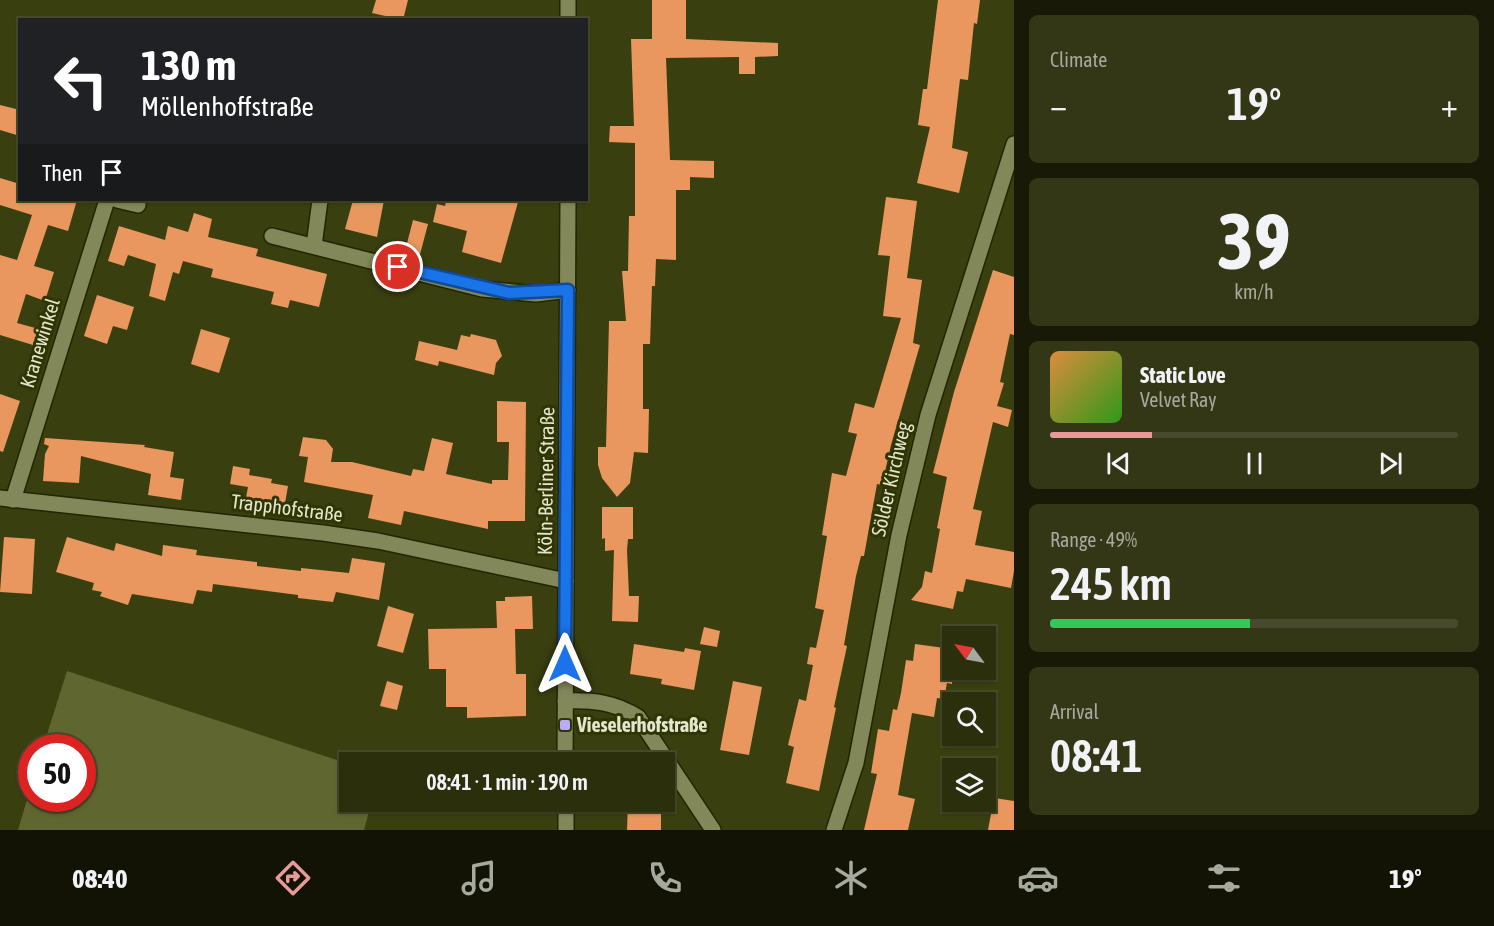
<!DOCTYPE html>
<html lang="en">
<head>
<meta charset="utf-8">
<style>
  :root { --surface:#2c2f0c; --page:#343715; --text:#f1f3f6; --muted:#a6a99d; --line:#484a2d; --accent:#e69b98 }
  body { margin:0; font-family:"Asap Condensed",sans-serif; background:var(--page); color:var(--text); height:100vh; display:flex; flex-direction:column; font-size:22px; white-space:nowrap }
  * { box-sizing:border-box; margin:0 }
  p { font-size:20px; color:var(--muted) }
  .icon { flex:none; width:33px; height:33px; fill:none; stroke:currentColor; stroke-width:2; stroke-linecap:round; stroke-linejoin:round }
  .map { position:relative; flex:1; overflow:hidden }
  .panel { display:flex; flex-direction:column; gap:15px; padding:15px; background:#181a07; width:480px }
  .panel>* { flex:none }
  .banner { position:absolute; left:18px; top:18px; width:570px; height:183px; border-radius:0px; box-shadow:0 2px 4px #0004,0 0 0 2px var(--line); background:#202124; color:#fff; overflow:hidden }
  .needle { width:39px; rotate:302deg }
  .tools { position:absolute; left:942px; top:626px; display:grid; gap:12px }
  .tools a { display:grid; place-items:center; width:54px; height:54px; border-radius:0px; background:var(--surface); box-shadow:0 2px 4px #0004,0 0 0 2px var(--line); font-size:30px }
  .speed { position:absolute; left:18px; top:734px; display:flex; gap:12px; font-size:30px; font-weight:700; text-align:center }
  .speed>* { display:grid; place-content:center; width:78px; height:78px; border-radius:50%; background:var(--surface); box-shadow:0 2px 4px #0004,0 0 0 2px var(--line); line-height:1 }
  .speed .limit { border:9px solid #d22; background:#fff; color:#111 }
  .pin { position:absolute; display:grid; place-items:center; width:51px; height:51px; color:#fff; margin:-26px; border:3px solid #fff; border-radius:50%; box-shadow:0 2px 6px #0007 }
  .me { position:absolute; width:66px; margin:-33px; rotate:0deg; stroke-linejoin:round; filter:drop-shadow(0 0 4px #0008) }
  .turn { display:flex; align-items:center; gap:21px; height:126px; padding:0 24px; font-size:27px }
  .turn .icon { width:78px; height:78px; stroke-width:2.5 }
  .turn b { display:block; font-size:42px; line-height:51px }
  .then { display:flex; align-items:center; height:57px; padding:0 24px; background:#0003; gap:12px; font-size:22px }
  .big { font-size:45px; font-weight:600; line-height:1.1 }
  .panel .widget { flex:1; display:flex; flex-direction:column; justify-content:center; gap:9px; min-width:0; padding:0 21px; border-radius:9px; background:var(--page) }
  .panel .dial { align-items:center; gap:0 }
  .dial b { font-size:78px; line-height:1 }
  .song { display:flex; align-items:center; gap:18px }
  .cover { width:72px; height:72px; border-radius:9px; background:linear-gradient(135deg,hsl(30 70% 55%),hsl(110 70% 35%)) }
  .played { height:6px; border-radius:3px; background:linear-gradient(90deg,var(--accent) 25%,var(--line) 25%) }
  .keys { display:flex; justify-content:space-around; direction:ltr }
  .heat { display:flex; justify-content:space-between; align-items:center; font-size:33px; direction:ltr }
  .charge { height:9px; border-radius:4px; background:linear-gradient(90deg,#34c759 49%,var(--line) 0) }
  .trip { position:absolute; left:339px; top:752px; width:336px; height:60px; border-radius:0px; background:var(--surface); box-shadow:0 2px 4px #0004,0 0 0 2px var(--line); font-weight:600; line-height:60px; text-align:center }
  .menu { display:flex; height:96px; justify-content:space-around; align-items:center; background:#121305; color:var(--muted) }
  .menu .icon { width:42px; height:42px }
  .menu .current { color:var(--accent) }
  .menu b { font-size:27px; color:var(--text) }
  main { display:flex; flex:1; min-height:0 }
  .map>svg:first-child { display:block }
  .green { fill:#60662f }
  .building { fill:#e9975e }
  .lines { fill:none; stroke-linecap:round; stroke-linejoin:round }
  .minor-casing { stroke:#222502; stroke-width:18 }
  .secondary-casing { stroke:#222502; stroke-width:18 }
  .minor { stroke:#828859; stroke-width:15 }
  .secondary { stroke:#828859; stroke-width:15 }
  .route-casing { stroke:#114b97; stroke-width:15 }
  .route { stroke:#1a73e8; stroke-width:10 }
  .poi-dot { fill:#bcaaf6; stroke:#303503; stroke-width:2 }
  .labels { text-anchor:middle; stroke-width:6; stroke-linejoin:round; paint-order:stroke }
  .street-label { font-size:20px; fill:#e2e7cd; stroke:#303503 }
  .poi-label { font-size:20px; font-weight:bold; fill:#e2e7cd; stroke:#303503; text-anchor:start }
</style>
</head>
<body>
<main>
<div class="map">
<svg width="1014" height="830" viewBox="0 0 1014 830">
  <rect width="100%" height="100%" fill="#3a3f10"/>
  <polygon class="green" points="67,671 349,764 350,801 372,801 364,830 18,830 31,786 32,798 82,798 82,747 43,747"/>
  <g class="building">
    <polygon points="376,0 408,0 403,20 372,13"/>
    <polygon points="652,0 686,0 686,39 778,43 778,56 755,57 755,74 739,74 739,57 666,58 670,160 714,161 714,178 690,177 690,190 676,190 676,260 656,259 655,286 652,286 650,344 643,344 643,409 649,409 648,453 634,452 630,483 617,497 602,478 598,465 598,447 606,447 609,321 626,321 622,271 628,271 629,216 635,216 635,143 609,142 610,126 634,126 631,39 652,39"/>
    <polygon points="938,0 980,0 977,24 974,23 968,80 960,79 952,148 968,152 959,193 917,183 930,127 918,125 923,89 927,89"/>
    <polygon points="0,105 20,110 20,136 0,130"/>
    <polygon points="0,178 20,184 20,200 77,200 68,231 48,225 34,266 54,272 45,301 26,294 17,323 39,329 33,345 0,335 0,255 17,260 32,215 0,205"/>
    <polygon points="886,197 917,201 907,278 922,280 913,343 920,345 891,445 882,485 877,484 864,556 861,556 856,576 844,645 847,646 834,707 836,708 819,791 786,783 794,747 788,745 799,699 806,701 813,665 807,664 810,647 816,648 824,610 815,608 827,536 822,535 832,473 846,476 857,434 848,432 855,403 874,408 901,318 883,316 890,256 878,255"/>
    <polygon points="353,200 384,200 377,237 345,229"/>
    <polygon points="446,200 507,200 518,202 501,263 462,252 467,231 433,222 437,204 445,206"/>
    <polygon points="194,213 212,219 208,237 258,249 256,256 327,274 319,307 290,300 288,308 271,304 274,292 211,277 213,269 183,261 179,274 173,272 165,301 149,296 156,264 128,255 124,266 108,261 119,226 165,240 168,226 188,232"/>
    <polygon points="413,220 428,224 418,262 403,259"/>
    <polygon points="993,270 1014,277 1014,335 1010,334 1000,382 1004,383 997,406 1012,410 1008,427 993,422 973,509 982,511 975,545 1014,552 1014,571 1011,588 966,579 963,592 957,591 953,609 911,600 922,587 925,571 932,573 940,529 937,528 947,477 933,473 954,392"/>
    <polygon points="97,295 134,307 127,330 113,326 107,344 84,336"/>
    <polygon points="201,329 230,338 219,373 191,364"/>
    <polygon points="471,334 496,340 502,356 496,363 494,375 439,361 438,366 415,360 419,341 457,350 461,335 470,337"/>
    <polygon points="0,394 20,401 3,452 0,451"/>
    <polygon points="497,401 526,402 525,521 488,521 488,529 404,511 401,525 368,518 373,495 304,482 308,457 299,456 303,437 326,440 333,449 331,462 352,462 411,476 413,469 424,471 432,438 453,443 446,474 492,484 492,480 508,480 509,442 497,442"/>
    <polygon points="45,438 145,445 144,447 174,452 170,477 184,479 181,500 148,495 151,474 81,456 79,483 43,481 45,454 49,446 44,444"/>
    <polygon points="233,466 250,469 249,475 272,479 271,483 288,486 284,509 245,503 248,487 230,484"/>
    <polygon points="602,507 633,507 633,539 628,539 627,550 629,596 639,596 638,622 612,621 614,550 605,551 605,538 602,539"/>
    <polygon points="4,537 35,539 32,594 0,592"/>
    <polygon points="67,537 114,551 116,543 162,556 163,545 197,550 196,555 257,562 257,566 301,571 301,568 349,573 352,558 385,563 379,600 336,592 333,602 298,598 298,595 213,584 212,592 197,590 193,604 132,594 128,605 100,596 102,592 92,590 94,583 56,572"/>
    <polygon points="532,596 533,629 515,629 516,674 526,674 526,716 467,718 467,707 446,707 446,669 429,669 428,629 497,628 496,601 505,601 505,597"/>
    <polygon points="388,606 414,614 403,653 377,646"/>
    <polygon points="704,627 720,631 717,647 700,644"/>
    <polygon points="634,644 684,652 685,648 701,651 694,690 661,684 662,679 630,674"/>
    <polygon points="915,644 952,649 952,684 947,683 944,699 937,698 934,717 912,713 898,795 915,799 908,830 864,830 877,774 871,773 878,729 889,731 893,709 897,710 901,693 906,660 913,661"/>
    <polygon points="387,681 403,686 397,710 380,706"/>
    <polygon points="733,681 762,687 749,755 720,750"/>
    <polygon points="994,798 1014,801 1014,830 988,830"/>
    <polygon points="628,803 661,803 661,830 627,830"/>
  </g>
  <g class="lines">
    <defs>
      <g id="minor">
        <polyline points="117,200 138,205"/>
        <polyline points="272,236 482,289 536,294 568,290"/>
        <polyline points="314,246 320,200"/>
        <polyline points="0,498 323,533 378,541 566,581"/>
        <polyline points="13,500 107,200"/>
        <path d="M565 701C593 700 614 702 638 717L713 830"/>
        <polyline points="834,830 856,763 899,535 928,415 1014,144"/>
      </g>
      <g id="secondary">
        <polyline points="568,0 568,20"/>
        <polyline points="565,762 568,200"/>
        <polyline points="566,801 566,830"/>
      </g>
    </defs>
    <use href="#minor" class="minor-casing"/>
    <use href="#secondary" class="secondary-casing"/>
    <use href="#minor" class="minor"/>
    <use href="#secondary" class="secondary"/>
  </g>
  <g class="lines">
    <defs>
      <polyline id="route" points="398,267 509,293 568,290 565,664"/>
    </defs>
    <use href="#route" class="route-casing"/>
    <use href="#route" class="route"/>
  </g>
  <rect class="poi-dot" x="559" y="719" width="12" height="12" rx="3"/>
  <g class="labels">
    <g class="street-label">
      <text transform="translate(40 343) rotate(-73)" y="7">Kranewinkel</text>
      <text transform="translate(891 479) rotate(-77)" y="7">Sölder Kirchweg</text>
      <text transform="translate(546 481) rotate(-89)" y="7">Köln-Berliner Straße</text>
      <text transform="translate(287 508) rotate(7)" y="7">Trapphofstraße</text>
    </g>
    <g class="poi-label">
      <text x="577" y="732">Vieselerhofstraße</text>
    </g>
  </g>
</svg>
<div class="tools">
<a><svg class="needle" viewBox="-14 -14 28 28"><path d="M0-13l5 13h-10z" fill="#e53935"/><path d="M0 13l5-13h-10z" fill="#a6a99d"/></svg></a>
<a><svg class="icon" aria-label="search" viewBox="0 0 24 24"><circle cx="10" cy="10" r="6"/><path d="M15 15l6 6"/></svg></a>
<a><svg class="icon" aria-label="layers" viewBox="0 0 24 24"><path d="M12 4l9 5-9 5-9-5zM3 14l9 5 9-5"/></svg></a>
</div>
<div class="speed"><div class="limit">50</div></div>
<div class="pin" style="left:398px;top:267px;background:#d93025"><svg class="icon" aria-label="arrive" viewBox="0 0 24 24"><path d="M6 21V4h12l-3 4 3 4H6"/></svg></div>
<svg class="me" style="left:565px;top:664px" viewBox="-20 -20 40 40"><path d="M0-17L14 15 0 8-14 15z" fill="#1a73e8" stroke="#fff" stroke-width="4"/></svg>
<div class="trip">08:41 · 1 min · 190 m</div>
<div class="banner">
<div class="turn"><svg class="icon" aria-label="left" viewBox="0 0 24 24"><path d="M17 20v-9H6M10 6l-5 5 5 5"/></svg><div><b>130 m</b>Möllenhoffstraße</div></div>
<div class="then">Then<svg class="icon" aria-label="arrive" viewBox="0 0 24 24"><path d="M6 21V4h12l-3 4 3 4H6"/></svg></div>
</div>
</div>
<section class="panel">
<div class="widget"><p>Climate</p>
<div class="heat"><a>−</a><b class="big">19°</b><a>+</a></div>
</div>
<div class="widget dial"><b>39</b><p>km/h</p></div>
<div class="widget">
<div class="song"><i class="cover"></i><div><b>Static Love</b><p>Velvet Ray</p></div></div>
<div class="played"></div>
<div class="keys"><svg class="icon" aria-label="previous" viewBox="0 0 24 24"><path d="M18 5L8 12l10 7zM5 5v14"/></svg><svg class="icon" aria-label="pause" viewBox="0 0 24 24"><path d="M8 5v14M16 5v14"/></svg><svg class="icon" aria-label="next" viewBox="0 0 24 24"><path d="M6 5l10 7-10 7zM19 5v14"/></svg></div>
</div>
<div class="widget"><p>Range · 49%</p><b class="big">245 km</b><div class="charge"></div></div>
<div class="widget"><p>Arrival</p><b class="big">08:41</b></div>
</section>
</main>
<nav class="menu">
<b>08:40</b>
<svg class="icon current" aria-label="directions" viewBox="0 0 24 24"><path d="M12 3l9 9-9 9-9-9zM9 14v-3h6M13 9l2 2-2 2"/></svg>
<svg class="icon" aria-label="music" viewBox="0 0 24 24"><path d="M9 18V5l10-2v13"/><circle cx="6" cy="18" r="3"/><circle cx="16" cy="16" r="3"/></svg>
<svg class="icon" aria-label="phone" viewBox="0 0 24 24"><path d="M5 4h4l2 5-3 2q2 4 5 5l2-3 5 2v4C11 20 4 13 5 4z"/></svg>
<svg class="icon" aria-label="climate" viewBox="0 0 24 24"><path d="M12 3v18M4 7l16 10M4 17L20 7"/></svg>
<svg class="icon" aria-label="car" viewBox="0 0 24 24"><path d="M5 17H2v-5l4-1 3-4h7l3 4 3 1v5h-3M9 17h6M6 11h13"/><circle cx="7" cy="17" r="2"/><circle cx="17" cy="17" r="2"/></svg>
<svg class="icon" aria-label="filters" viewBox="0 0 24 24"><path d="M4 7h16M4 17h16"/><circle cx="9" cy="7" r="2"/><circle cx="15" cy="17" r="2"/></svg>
<b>19°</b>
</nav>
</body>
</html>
